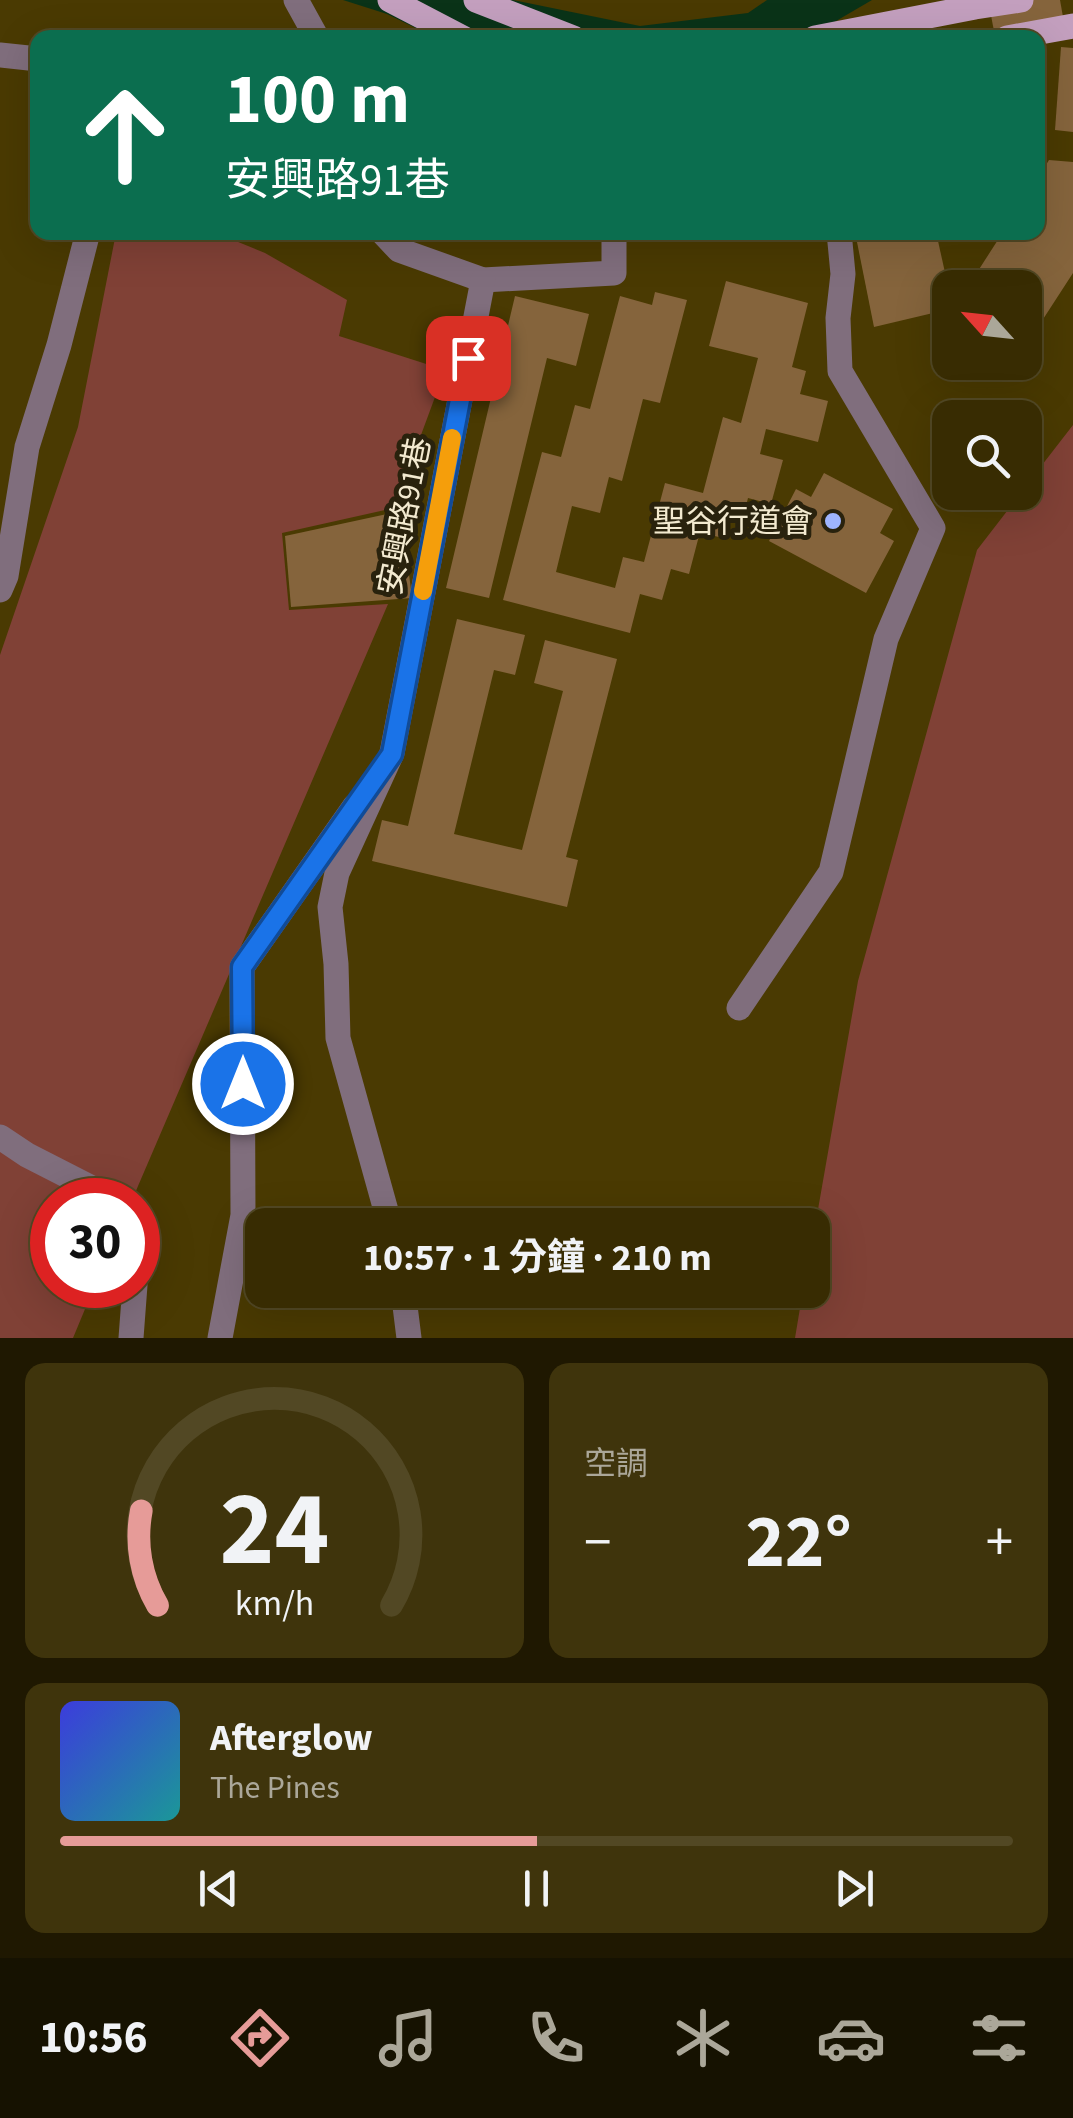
<!DOCTYPE html>
<html lang="zh-TW">
<head>
<meta charset="utf-8">
<style>
  :root { --surface:#382c02; --page:#3f340c; --text:#f1f3f6; --muted:#aba799; --line:#524824; --accent:#e69b98 }
  body { margin:0; font-family:"Source Sans 3","Noto Sans TC",sans-serif; background:var(--page); color:var(--text); height:100vh; display:flex; flex-direction:column; font-size:38px; white-space:nowrap }
  * { box-sizing:border-box; margin:0 }
  p { font-size:32px; color:var(--muted) }
  .icon { flex:none; width:55px; height:55px; fill:none; stroke:currentColor; stroke-width:2; stroke-linecap:round; stroke-linejoin:round }
  .map { position:relative; height:1338px; overflow:hidden }
  .panel { display:flex; flex-direction:column; gap:25px; padding:25px; background:#1f1801; flex:1 }
  .panel>* { flex:none }
  .hud { position:absolute; left:30px; top:30px; width:1015px; height:210px; border-radius:20px; box-shadow:0 10px 40px #0002,0 0 0 2px var(--line); background:#0b6e4f; color:#fff; overflow:hidden }
  .needle { width:65px; rotate:297deg }
  .fabs { position:absolute; left:932px; top:270px; display:grid; gap:20px }
  .fabs a { display:grid; place-items:center; width:110px; height:110px; border-radius:20px; background:var(--surface); box-shadow:0 10px 40px #0002,0 0 0 2px var(--line); font-size:50px }
  .speed { position:absolute; left:30px; top:1178px; display:flex; gap:20px; font-size:50px; font-weight:700; text-align:center }
  .speed>* { display:grid; place-content:center; width:130px; height:130px; border-radius:50%; background:var(--surface); box-shadow:0 10px 40px #0002,0 0 0 2px var(--line); line-height:1 }
  .speed .limit { border:15px solid #d22; background:#fff; color:#111 }
  .pin { position:absolute; display:grid; place-items:center; width:85px; height:85px; color:#fff; margin:-42px; border-radius:20px; box-shadow:0 5px 15px #0006 }
  .me { position:absolute; width:110px; margin:-55px; rotate:0deg; stroke-linejoin:round; filter:drop-shadow(0 0 8px #0008) }
  .turn { display:flex; align-items:center; gap:35px; height:210px; padding:0 30px; font-size:45px }
  .turn .icon { width:130px; height:130px; stroke-width:2.5 }
  .turn b { display:block; font-size:70px; line-height:85px }
  .big { font-size:75px; font-weight:700; line-height:1.1 }
  .panel .tile { flex:1; display:flex; flex-direction:column; justify-content:center; gap:15px; min-width:0; padding:0 35px; border-radius:20px; background:var(--page) }
  .panel .dial { align-items:center; gap:0 }
  .dial svg { height:260px; overflow:visible; fill:none; stroke:var(--line); stroke-width:7; stroke-linecap:round; text-anchor:middle }
  .dial text { fill:var(--text); stroke:none }
  .song { display:flex; align-items:center; gap:30px }
  .cover { width:120px; height:120px; border-radius:15px; background:linear-gradient(135deg,hsl(240 70% 55%),hsl(180 70% 35%)) }
  .played { height:10px; border-radius:5px; background:linear-gradient(90deg,var(--accent) 50%,var(--line) 50%) }
  .keys { display:flex; justify-content:space-around; direction:ltr }
  .heat { display:flex; justify-content:space-between; align-items:center; font-size:55px; direction:ltr }
  .panel .tiles { flex:1; display:grid; gap:25px; grid-template-columns:1fr 1fr }
  .tile:last-child { grid-column:span 2 }
  .trip { position:absolute; left:245px; top:1208px; width:585px; height:100px; border-radius:20px; background:var(--surface); box-shadow:0 10px 40px #0002,0 0 0 2px var(--line); font-weight:700; line-height:100px; text-align:center }
  .tabs { display:flex; height:160px; justify-content:space-around; align-items:center; background:#161201; color:var(--muted) }
  .tabs .icon { width:70px; height:70px }
  .tabs .active { color:var(--accent) }
  .tabs b { font-size:45px; color:var(--text) }
  .map>svg:first-child { display:block }
  .green { fill:#804136 }
  .water { fill:#0a3318 }
  .building { fill:#85643c }
  .lines { fill:none; stroke-linecap:round; stroke-linejoin:round }
  .minor { stroke:#806e7d; stroke-width:25 }
  .major { stroke:#c39fbe; stroke-width:25 }
  .major-bridge { stroke:#c39fbe; stroke-width:25 }
  .route-casing { stroke:#114b97; stroke-width:25 }
  .route { stroke:#1a73e8; stroke-width:18 }
  .slow { stroke:#f59e0b; stroke-width:18 }
  .poi-dot { fill:#9eb4fd; stroke:#29220d; stroke-width:4 }
  .labels { text-anchor:middle; stroke-width:10; stroke-linejoin:round; paint-order:stroke }
  .street-label { font-size:32px; fill:#f3ead0; stroke:#29220d }
  .poi-label { font-size:32px; fill:#f3ead0; stroke:#29220d; text-anchor:end }
</style>
</head>
<body>
<div class="map">
<svg width="1073" height="1338" viewBox="0 0 1073 1338">
  <rect width="100%" height="100%" fill="#4a3a02"/>
  <g class="green">
    <polygon points="116,233 216,233 265,253 347,300 339,336 445,370 394,508 282,533 289,610 388,604 132,1200 52,1200 52,1285 95,1285 73,1338 0,1338 0,655 78,427"/>
    <polygon points="1073,425 1073,1338 795,1338 803,1290 812,1290 813,1238 858,981 977,550 1021,493 1025,492 1025,487"/>
  </g>
  <polygon class="water" points="343,0 513,0 640,26 748,13 767,0 872,0 807,38 434,37 387,14"/>
  <g class="building">
    <polygon points="988,0 1060,0 1063,17 994,31"/>
    <polygon points="1061,47 1073,48 1073,132 1055,130"/>
    <polygon points="1049,160 1073,162 1073,273 1025,347 1025,288 967,288 1003,232 1038,232 1038,178"/>
    <polygon points="632,232 739,232 739,237 631,239"/>
    <polygon points="855,232 936,232 950,295 950,309 874,327"/>
    <polygon points="726,281 808,303 792,367 806,371 800,394 828,401 818,442 766,429 760,454 783,460 771,504 748,498 745,510 734,507 726,539 700,532 689,574 671,569 662,600 640,594 630,633 503,600 542,452 561,457 575,405 590,409 620,296 652,305 655,292 687,300 660,403 643,399 622,481 609,477 600,513 572,506 556,572 615,588 623,557 644,562 665,483 703,493 723,417 741,423 758,358 709,346"/>
    <polygon points="515,296 589,314 576,366 547,358 489,598 446,588"/>
    <polygon points="824,473 893,509 880,533 894,541 866,593 769,541 796,489 811,497"/>
    <polygon points="401,511 412,598 291,607 285,536"/>
    <polygon points="457,619 525,635 515,675 494,670 454,834 522,850 563,691 534,683 545,640 617,659 566,857 578,860 567,907 372,861 382,820 408,826"/>
  </g>
  <g class="lines">
    <g class="minor">
      <polyline points="296,0 317,38"/>
      <polyline points="0,55 38,59"/>
      <polyline points="382,232 399,250 483,280 614,273 614,232"/>
      <polyline points="0,590 6,576 27,447 59,345 88,232"/>
      <polyline points="739,1008 831,872 886,639 933,528 840,371 838,318 843,274 839,232"/>
      <polyline points="0,1137 27,1155 115,1200"/>
      <polyline points="390,1225 338,1038 336,964 330,907 337,873 392,753 483,280"/>
      <polyline points="403,1290 409,1338"/>
      <polyline points="131,1338 135,1285"/>
      <polyline points="220,1338 243,1215 242,967 355,806"/>
    </g>
    <g class="major">
      <polyline points="390,0 463,38"/>
      <polyline points="476,0 573,38"/>
      <polyline points="1007,38 1073,26"/>
    </g>
    <polyline class="major-bridge" points="815,38 975,7 1021,0"/>
  </g>
  <g class="lines">
    <defs>
      <polyline id="route" points="243,1084 242,967 392,754 468,358"/>
    </defs>
    <use href="#route" class="route-casing"/>
    <use href="#route" class="route"/>
    <polyline class="slow" points="423,591 452,438"/>
  </g>
  <circle class="poi-dot" cx="833" cy="521" r="10"/>
  <g class="labels">
    <g class="street-label">
      <text transform="translate(404 516) rotate(-79)" y="11">安興路91巷</text>
    </g>
    <g class="poi-label">
      <text x="813" y="532">聖谷行道會</text>
    </g>
  </g>
</svg>
<div class="fabs">
<a><svg class="needle" viewBox="-14 -14 28 28"><path d="M0-13l5 13h-10z" fill="#e53935"/><path d="M0 13l5-13h-10z" fill="#aba799"/></svg></a>
<a><svg class="icon" aria-label="search" viewBox="0 0 24 24"><circle cx="10" cy="10" r="6"/><path d="M15 15l6 6"/></svg></a>
</div>
<div class="speed"><div class="limit">30</div></div>
<div class="pin" style="left:468px;top:358px;background:#d93025"><svg class="icon" aria-label="arrive" viewBox="0 0 24 24"><path d="M6 21V4h12l-3 4 3 4H6"/></svg></div>
<svg class="me" style="left:243px;top:1084px" viewBox="-20 -20 40 40"><circle r="17" fill="#1a73e8" stroke="#fff" stroke-width="3"/><path d="M0-11L8 9 0 5-8 9z" fill="#fff"/></svg>
<div class="trip">10:57 · 1 分鐘 · 210 m</div>
<div class="hud">
<div class="turn"><svg class="icon" aria-label="ahead" viewBox="0 0 24 24"><path d="M12 20V5M6 11l6-6 6 6"/></svg><div><b>100 m</b>安興路91巷</div></div>
</div>
</div>
<section class="panel">
<div class="tiles">
<div class="tile dial"><svg viewBox="0 0 100 80">
<path d="M14 69A42 42 0 1 1 86 69"/>
<path d="M14 69A42 42 0 0 1 9 40" stroke="#e69b98"/>
<text x="50" y="56" font-size="32" font-weight="700">24</text>
<text x="50" y="72" font-size="11">km/h</text>
</svg></div>
<div class="tile"><p>空調</p>
<div class="heat"><a>−</a><b class="big">22°</b><a>+</a></div>
</div>
<div class="tile">
<div class="song"><i class="cover"></i><div><b>Afterglow</b><p>The Pines</p></div></div>
<div class="played"></div>
<div class="keys"><svg class="icon" aria-label="previous" viewBox="0 0 24 24"><path d="M18 5L8 12l10 7zM5 5v14"/></svg><svg class="icon" aria-label="pause" viewBox="0 0 24 24"><path d="M8 5v14M16 5v14"/></svg><svg class="icon" aria-label="next" viewBox="0 0 24 24"><path d="M6 5l10 7-10 7zM19 5v14"/></svg></div>
</div>
</div>
</section>
<nav class="tabs">
<b>10:56</b>
<svg class="icon active" aria-label="directions" viewBox="0 0 24 24"><path d="M12 3l9 9-9 9-9-9zM9 14v-3h6M13 9l2 2-2 2"/></svg>
<svg class="icon" aria-label="music" viewBox="0 0 24 24"><path d="M9 18V5l10-2v13"/><circle cx="6" cy="18" r="3"/><circle cx="16" cy="16" r="3"/></svg>
<svg class="icon" aria-label="phone" viewBox="0 0 24 24"><path d="M5 4h4l2 5-3 2q2 4 5 5l2-3 5 2v4C11 20 4 13 5 4z"/></svg>
<svg class="icon" aria-label="climate" viewBox="0 0 24 24"><path d="M12 3v18M4 7l16 10M4 17L20 7"/></svg>
<svg class="icon" aria-label="car" viewBox="0 0 24 24"><path d="M5 17H2v-5l4-1 3-4h7l3 4 3 1v5h-3M9 17h6M6 11h13"/><circle cx="7" cy="17" r="2"/><circle cx="17" cy="17" r="2"/></svg>
<svg class="icon" aria-label="filters" viewBox="0 0 24 24"><path d="M4 7h16M4 17h16"/><circle cx="9" cy="7" r="2"/><circle cx="15" cy="17" r="2"/></svg>
</nav>
</body>
</html>
